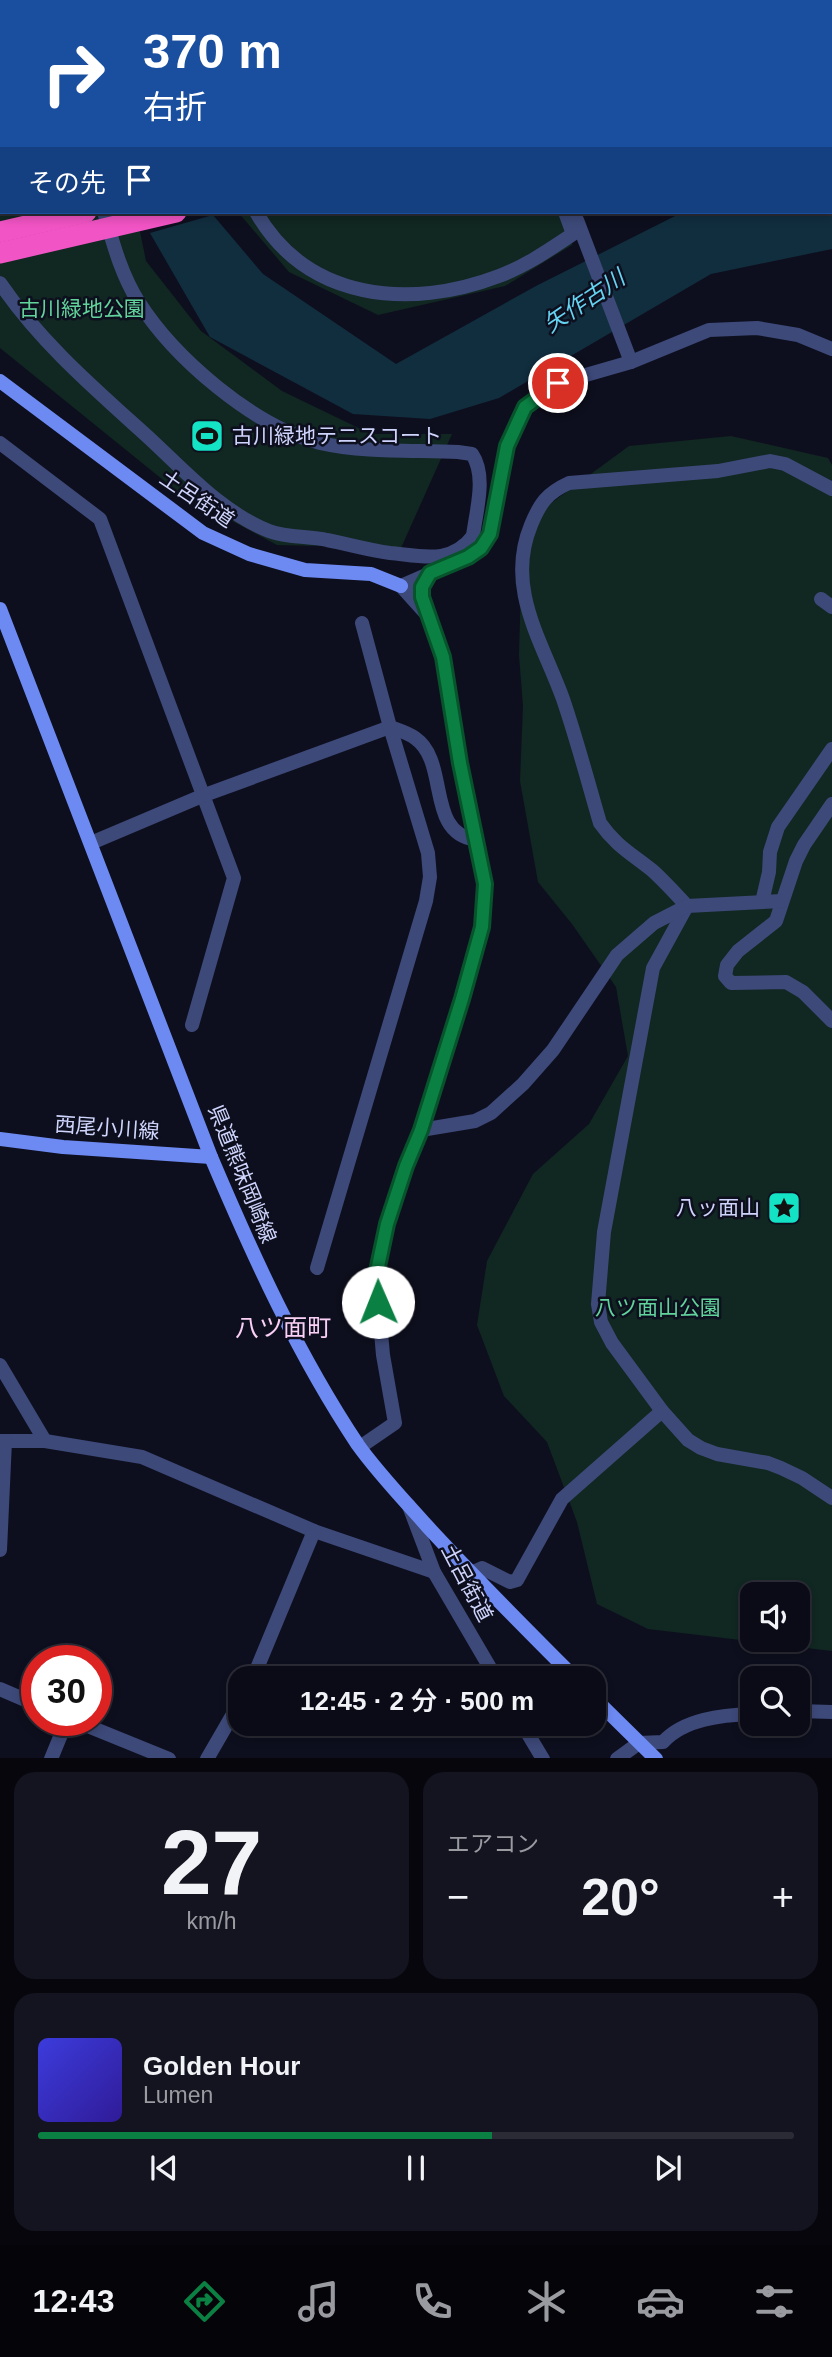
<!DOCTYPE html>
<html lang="ja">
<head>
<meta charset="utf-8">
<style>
  :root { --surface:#0a0b16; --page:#13141f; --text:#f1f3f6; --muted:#999ba1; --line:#2a2b35; --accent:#0b8043 }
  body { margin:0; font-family:Arial,"Noto Sans JP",sans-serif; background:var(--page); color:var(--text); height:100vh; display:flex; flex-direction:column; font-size:26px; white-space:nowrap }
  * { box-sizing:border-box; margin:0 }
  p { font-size:23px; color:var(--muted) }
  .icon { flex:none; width:38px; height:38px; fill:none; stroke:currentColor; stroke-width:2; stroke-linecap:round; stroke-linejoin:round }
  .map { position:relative; height:1758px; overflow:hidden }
  .side { display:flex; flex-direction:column; gap:14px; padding:14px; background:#06060c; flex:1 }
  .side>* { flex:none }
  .top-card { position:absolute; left:0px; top:0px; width:833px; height:214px; box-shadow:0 4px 10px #0003,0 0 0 2px var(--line); background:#1a4fa0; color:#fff; overflow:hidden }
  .fabs { position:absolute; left:740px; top:1582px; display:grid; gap:14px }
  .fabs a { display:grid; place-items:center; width:70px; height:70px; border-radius:14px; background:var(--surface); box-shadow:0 4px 10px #0003,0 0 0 2px var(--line); font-size:35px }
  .speed { position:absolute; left:21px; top:1645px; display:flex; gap:14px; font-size:35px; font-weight:700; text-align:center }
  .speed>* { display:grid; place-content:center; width:91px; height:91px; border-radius:50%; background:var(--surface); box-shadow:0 4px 10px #0003,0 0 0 2px var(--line); line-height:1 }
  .speed .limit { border:10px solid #d22; background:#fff; color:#111 }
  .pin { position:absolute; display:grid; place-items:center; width:60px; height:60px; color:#fff; margin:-30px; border:4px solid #fff; border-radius:50%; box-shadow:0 2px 7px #0007 }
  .me { position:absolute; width:77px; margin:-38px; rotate:359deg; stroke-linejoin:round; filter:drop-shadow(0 0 5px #0008) }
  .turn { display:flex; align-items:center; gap:24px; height:147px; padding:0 28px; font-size:32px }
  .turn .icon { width:91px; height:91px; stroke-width:2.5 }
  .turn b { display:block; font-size:49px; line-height:60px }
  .then { display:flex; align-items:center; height:66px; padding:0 28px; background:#0003; gap:14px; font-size:26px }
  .big { font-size:52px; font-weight:600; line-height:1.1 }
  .side .card { flex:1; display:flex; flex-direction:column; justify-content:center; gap:10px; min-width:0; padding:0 24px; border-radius:21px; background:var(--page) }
  .side .dial { align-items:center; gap:0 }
  .dial b { font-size:91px; line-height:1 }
  .song { display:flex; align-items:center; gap:21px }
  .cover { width:84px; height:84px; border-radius:10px; background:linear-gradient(135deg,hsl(240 70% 55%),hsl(250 70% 35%)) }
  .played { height:7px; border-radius:4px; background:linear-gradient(90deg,var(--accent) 60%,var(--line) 60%) }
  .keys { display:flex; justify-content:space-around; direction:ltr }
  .heat { display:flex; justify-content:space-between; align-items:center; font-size:38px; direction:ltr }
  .side .tiles { flex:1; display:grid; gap:14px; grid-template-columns:1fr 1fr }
  .card:last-child { grid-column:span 2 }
  .trip { position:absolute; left:228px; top:1666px; width:378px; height:70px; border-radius:21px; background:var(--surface); box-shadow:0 4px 10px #0003,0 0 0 2px var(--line); font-weight:600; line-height:70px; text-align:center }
  .dock { display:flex; height:112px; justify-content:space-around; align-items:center; background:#040409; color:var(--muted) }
  .dock .icon { width:49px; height:49px }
  .dock .selected { color:var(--accent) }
  .dock b { font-size:32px; color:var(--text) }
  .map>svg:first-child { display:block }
  .green { fill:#112721; fill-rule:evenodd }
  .water { fill:#112e3f }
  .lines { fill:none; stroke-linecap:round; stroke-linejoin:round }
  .lane { stroke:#3d4979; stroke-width:7 }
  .street { stroke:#3d4979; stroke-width:14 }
  .secondary { stroke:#6d8af3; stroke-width:14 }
  .highway { stroke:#f154c4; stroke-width:21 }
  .highway-bridge { stroke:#f154c4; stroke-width:21 }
  .route-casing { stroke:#07532c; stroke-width:18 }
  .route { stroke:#0b8043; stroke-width:12 }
  .labels { text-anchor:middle; stroke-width:5; stroke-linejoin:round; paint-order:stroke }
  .park-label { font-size:21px; fill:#61d49c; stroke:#0e0f1e }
  .poi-label { font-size:21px; fill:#ced4fb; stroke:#0e0f1e; text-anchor:start }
  .street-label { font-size:21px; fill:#ced4fb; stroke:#0e0f1e }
  .water-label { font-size:23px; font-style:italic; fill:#65d3f2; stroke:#0e0f1e }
  .quarter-label { font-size:24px; fill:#fbd0f6; stroke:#0e0f1e }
</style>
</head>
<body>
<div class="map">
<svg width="832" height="1759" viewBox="0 0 832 1759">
  <rect width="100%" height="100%" fill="#0e0f1e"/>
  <g class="green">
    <polygon points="0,0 122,0 2,2 2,212 136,212 146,261 201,331 282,391 371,434 452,434 401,548 277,545 178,492 0,348"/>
    <polygon points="238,212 570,212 572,219 572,245 505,286 378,315 289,272"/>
    <path d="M731 436 828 458 832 465V1651L648 1629 597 1604 577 1522 547 1442 504 1396 477 1325 487 1261 533 1174 589 1124 628 1056 616 987 572 924 538 882 520 781 523 706 519 655 521 585 539 512 629 446ZM752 1594H798V1640H752Z"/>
  </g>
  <polygon class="water" points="832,175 832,249 711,274 499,398 430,419 353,414 210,337 150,233 213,215 263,274 396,364 536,286 683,212 831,212"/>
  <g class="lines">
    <g class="lane">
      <polyline points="548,0 549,2"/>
      <polyline points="728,2 729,0"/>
      <polyline points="831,12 832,11"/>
    </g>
    <g class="street">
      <polyline points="374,0 375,2"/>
      <polyline points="451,0 451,2"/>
      <polyline points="492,0 493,2"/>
      <polyline points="91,2 91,0"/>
      <polyline points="242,2 243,0"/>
      <polyline points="0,87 2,87"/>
      <polyline points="831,111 832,110"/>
      <polyline points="0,133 2,126"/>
      <polyline points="0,155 2,155"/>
      <polyline points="0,188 2,199"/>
      <path d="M104 212C113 243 121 274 138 301 174 358 254 427 320 443 364 453 413 450 458 452L472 454C487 476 476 511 473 536L481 548"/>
      <path d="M256 212C307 301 410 310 499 276 526 266 549 250 573 234L565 212"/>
      <polyline points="577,220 631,362"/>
      <path d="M0 283C40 342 95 389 148 437 185 471 221 512 269 531 287 538 309 536 327 540 348 544 368 550 390 553 422 556 451 565 473 536"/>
      <polyline points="0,443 100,519 234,878 192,1025"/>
      <polyline points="821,599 832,607"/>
      <polyline points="832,804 804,845 796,861 776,921 738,951 727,965 725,976 731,983 786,982 803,992 832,1021"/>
      <path d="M91 843 202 796 390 727C398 730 408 733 415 738 450 762 425 833 476 840"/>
      <polyline points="762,902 769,872 770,852 778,827 832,749"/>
      <path d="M687 906C676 894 665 882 653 871 632 854 616 846 600 823 588 782 577 740 563 699 542 641 505 588 531 525 540 503 547 493 569 483L718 471 770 461 785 464 832 489"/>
      <polyline points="687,906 653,968 604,1232 598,1304 601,1322 612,1343 662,1411 688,1440 701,1448 717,1454 768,1463 781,1468 802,1478 832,1498"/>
      <polyline points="421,1130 475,1121 491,1113 523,1084 553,1050 617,955 654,923 687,906 782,901"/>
      <polyline points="317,1268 426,901 430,877 428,853 390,727 362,623"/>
      <polyline points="0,1365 45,1441"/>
      <polyline points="0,1441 45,1441 142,1457 314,1531 434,1572"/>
      <polyline points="360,1447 395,1423 383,1355 376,1276 387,1224 436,1085 482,927 485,884 460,763 443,657 429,617 401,586 468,557 481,548 490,534 507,446 525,407 558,383 631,362 709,330 757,328 798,335 832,349"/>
      <polyline points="409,1506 434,1572 496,1678"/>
      <polyline points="0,1550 5,1441"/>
      <polyline points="471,1573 482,1568 510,1582 517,1580 562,1499 662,1411"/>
      <polyline points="253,1678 314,1531"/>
      <polyline points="0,1689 37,1705"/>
      <polyline points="798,1711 832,1712"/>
      <polyline points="73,1720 169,1759"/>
      <polyline points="522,1724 543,1759"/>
      <polyline points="51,1759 67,1720"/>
      <polyline points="207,1759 240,1702"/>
      <path d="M617 1759 639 1743 663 1742C684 1719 722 1715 752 1714"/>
    </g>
    <g class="secondary">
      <polyline points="0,381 203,533 249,554 305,570 371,574 401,586"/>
      <path d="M0 609 211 1157C253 1256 298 1355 358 1445 378 1473 404 1500 427 1526 475 1578 525 1628 575 1678"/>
      <polyline points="0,1139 63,1147 211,1157"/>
      <polyline points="593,1697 656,1759"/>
    </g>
    <g class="highway">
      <polyline points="790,2 807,0"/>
      <polyline points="831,33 832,33"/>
      <polyline points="831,57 832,56"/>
      <polyline points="0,232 86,212"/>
    </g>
    <polyline class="highway-bridge" points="0,253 176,212"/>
  </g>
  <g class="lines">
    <defs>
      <polyline id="route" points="378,1302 376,1276 387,1224 406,1166 421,1130 462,999 482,927 485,884 460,763 443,657 422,597 422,587 430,573 468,557 481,548 490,534 507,446 525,407 558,383"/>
    </defs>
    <use href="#route" class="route-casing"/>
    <use href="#route" class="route"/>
  </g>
  <defs>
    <symbol id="stadium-square" viewBox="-11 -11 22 22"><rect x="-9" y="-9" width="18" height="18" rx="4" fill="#13e2c5" stroke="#0e0f1e"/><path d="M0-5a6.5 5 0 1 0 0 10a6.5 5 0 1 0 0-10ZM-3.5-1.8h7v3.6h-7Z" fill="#111"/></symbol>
    <symbol id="sight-square" viewBox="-11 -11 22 22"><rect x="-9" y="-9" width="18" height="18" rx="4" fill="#13e2c5" stroke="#0e0f1e"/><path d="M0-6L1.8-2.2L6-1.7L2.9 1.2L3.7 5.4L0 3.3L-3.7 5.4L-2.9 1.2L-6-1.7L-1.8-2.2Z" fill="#111"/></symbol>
  </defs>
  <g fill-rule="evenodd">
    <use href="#stadium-square" x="188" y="417" width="38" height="38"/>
    <use href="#sight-square" x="765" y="1189" width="38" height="38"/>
  </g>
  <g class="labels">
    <g class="park-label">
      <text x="82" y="316">古川緑地公園</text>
      <text x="658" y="1315">八ツ面山公園</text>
    </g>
    <g class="poi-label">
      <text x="232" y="443">古川緑地テニスコート</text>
      <text x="760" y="1215" text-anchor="end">八ッ面山</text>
    </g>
    <g class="street-label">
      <text transform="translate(197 499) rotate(34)" y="7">土呂街道</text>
      <text transform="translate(107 1128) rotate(4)" y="7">西尾小川線</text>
      <text transform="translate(242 1174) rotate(68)" y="7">県道熊味岡崎線</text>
      <text transform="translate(467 1583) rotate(62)" y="7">土呂街道</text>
    </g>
    <g class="water-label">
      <text transform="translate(584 301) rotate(-34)" y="8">矢作古川</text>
    </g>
    <g class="quarter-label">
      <text x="283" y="1336">八ツ面町</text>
    </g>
  </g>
</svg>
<div class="fabs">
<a><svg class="icon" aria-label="sound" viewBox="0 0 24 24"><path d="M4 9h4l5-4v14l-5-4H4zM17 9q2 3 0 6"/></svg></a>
<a><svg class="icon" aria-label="search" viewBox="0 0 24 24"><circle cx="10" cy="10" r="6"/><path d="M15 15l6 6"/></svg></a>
</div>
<div class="speed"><div class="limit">30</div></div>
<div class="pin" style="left:558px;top:383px;background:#d93025"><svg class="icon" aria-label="arrive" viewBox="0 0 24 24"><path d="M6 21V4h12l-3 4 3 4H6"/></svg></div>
<svg class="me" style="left:378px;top:1302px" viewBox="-20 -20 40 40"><circle r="19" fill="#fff"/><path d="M0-13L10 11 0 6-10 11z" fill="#0b8043"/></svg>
<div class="trip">12:45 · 2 分 · 500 m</div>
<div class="top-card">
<div class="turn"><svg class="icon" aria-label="right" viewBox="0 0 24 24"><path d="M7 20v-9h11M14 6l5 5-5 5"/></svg><div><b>370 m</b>右折</div></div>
<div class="then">その先<svg class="icon" aria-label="arrive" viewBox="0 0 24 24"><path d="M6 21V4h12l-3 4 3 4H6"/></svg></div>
</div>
</div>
<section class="side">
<div class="tiles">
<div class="card dial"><b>27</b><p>km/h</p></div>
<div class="card"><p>エアコン</p>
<div class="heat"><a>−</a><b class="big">20°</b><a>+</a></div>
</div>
<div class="card">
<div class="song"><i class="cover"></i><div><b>Golden Hour</b><p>Lumen</p></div></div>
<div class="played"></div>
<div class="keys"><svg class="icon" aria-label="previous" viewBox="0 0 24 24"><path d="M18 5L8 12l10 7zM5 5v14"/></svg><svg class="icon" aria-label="pause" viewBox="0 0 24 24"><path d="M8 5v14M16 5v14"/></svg><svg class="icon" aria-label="next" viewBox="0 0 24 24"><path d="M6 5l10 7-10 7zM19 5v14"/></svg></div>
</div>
</div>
</section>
<nav class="dock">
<b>12:43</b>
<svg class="icon selected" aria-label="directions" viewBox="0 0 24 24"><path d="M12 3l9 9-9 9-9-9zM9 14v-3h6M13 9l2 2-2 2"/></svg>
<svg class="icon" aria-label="music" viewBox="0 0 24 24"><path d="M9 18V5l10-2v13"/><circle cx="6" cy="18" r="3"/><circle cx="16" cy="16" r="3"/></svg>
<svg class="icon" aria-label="phone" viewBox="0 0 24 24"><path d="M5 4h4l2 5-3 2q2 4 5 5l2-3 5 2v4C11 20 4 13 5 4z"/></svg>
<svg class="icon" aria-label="climate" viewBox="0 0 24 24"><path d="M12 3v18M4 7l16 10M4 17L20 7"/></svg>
<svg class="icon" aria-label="car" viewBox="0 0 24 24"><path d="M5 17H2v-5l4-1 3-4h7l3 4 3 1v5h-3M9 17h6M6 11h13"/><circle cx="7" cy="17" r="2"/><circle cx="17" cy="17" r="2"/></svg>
<svg class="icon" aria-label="filters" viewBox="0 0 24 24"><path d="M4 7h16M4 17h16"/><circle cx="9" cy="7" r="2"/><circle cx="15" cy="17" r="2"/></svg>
</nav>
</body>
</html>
